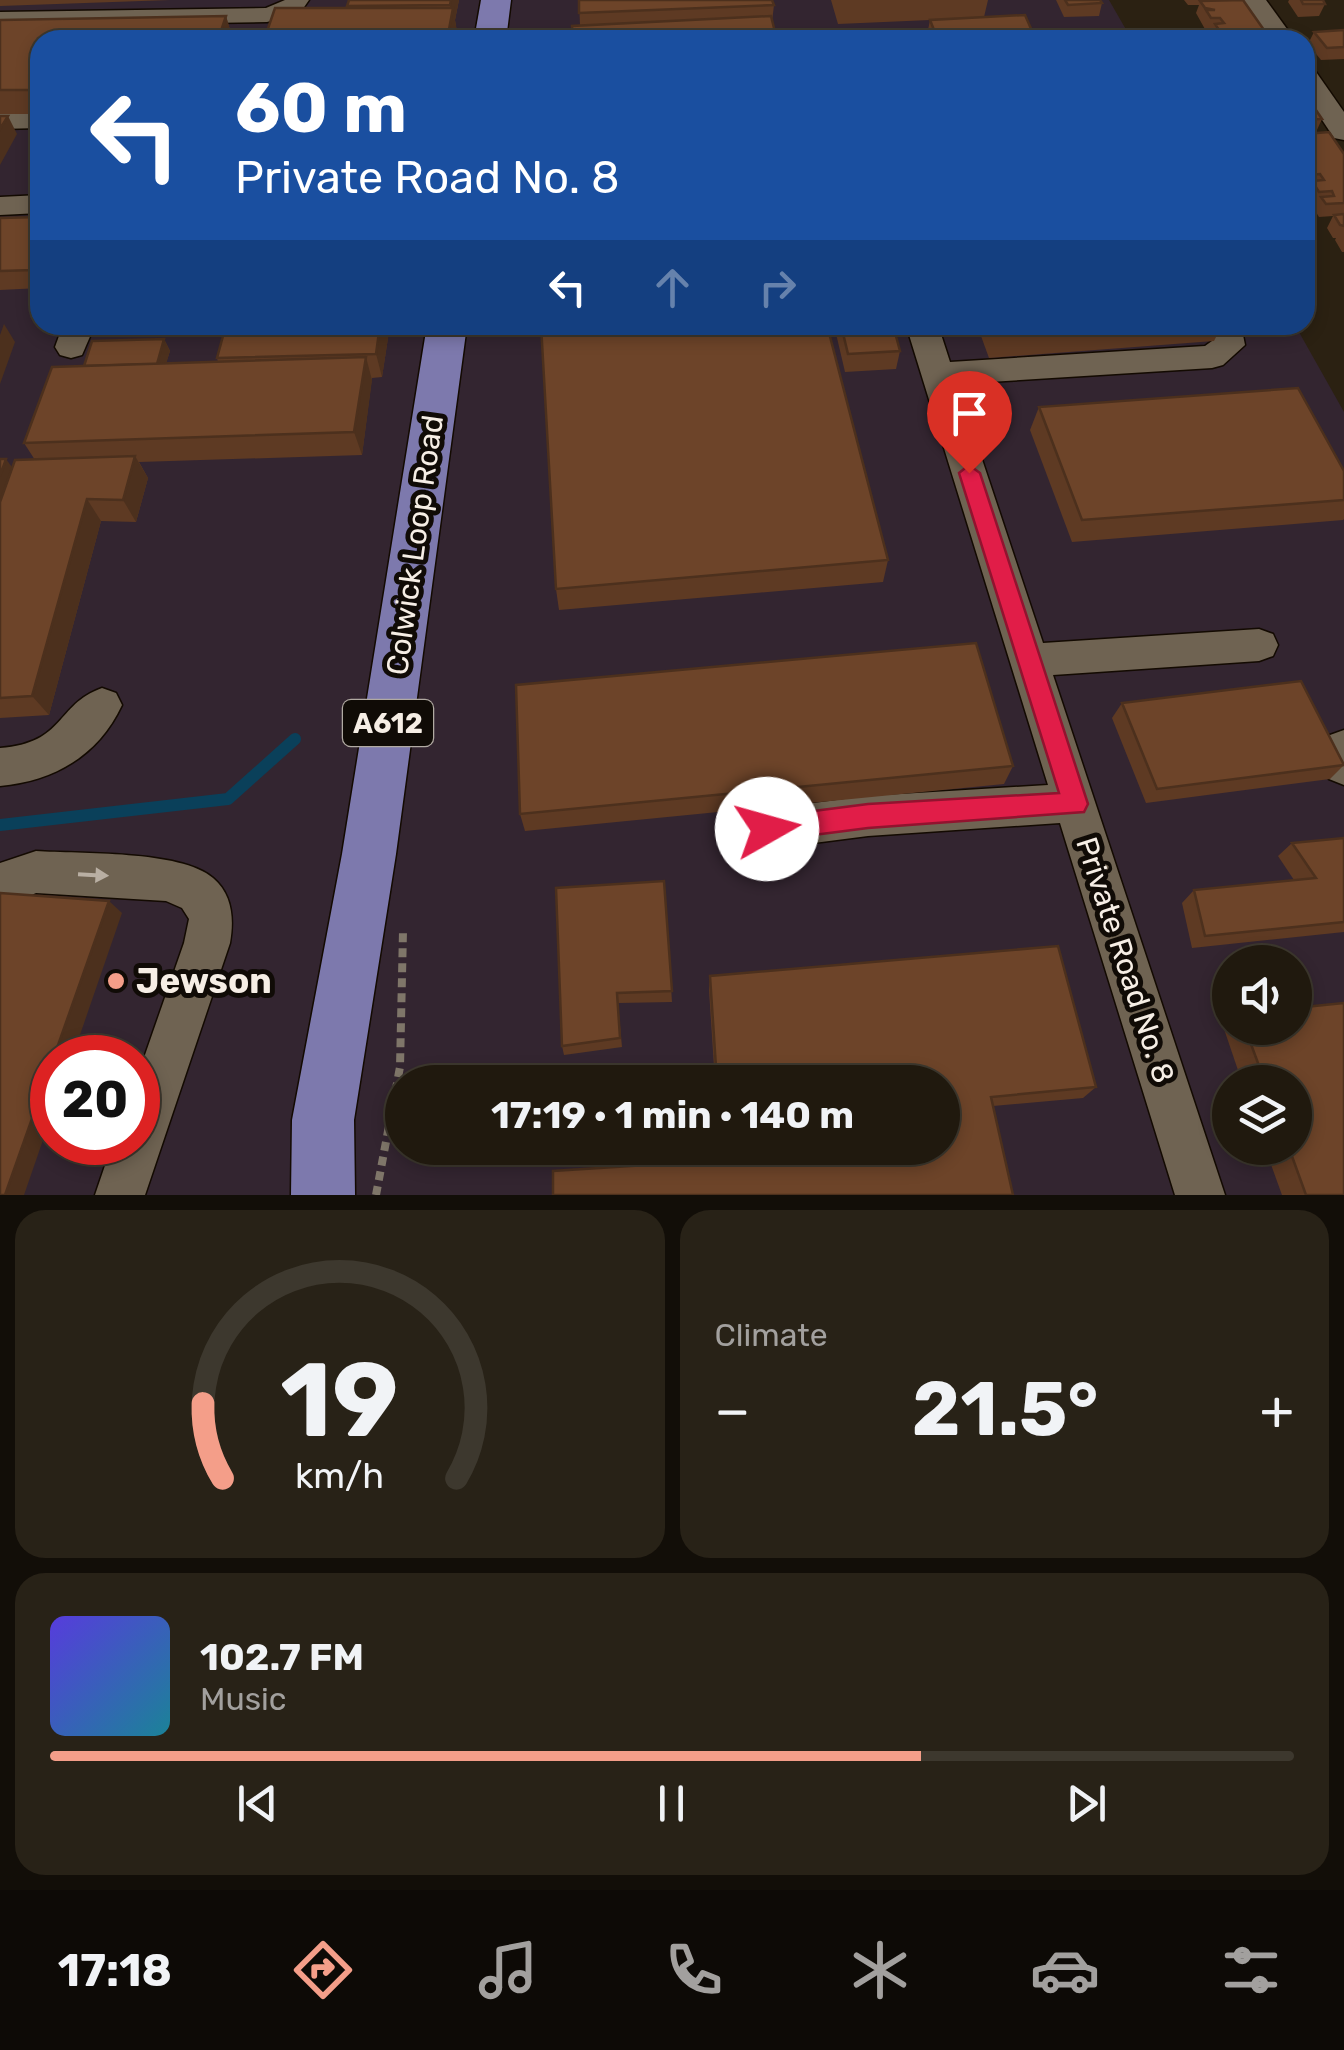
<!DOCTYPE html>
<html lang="en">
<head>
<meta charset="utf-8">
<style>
  :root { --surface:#20190e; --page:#282217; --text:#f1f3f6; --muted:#a2a09e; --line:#3d382e; --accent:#f49e89 }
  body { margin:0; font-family:Rubik,sans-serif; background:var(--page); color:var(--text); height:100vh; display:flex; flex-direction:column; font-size:38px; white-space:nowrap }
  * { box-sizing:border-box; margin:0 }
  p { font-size:32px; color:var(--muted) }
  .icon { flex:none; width:55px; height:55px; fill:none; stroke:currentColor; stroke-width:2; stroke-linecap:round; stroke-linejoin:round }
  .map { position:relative; height:1195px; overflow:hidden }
  .panel { display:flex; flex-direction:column; gap:15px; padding:15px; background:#120e08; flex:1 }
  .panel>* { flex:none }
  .hud { position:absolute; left:30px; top:30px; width:1285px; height:305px; border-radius:30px; box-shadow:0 5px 15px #0003,0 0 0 2px var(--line); background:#1a4fa0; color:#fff; overflow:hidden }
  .buttons { position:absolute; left:1212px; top:945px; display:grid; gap:20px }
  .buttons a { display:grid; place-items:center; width:100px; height:100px; border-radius:50%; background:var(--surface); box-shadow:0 5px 15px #0003,0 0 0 2px var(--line); font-size:50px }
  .speed { position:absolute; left:30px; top:1035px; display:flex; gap:20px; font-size:50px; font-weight:700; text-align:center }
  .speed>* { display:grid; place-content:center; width:130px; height:130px; border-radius:50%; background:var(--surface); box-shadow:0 5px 15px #0003,0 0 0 2px var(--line); line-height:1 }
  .speed .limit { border:15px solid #d22; background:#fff; color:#111 }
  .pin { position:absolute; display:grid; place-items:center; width:85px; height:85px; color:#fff; margin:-102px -42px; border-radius:50% 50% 50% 0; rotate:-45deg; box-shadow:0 0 10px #0007 }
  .pin .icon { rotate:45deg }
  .me { position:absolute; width:110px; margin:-55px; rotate:83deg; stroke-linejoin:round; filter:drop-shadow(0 0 8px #0008) }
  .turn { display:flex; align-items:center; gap:35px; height:210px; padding:0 40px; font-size:45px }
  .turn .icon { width:130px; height:130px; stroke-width:2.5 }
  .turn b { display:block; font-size:70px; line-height:85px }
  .lanes { display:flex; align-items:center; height:95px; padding:0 40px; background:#0003; justify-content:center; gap:50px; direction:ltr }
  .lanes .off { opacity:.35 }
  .big { font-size:75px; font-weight:700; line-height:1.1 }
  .panel .tile { flex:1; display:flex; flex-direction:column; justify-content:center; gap:15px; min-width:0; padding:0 35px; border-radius:30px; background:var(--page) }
  .panel .dial { align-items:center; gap:0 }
  .dial svg { height:260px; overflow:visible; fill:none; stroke:var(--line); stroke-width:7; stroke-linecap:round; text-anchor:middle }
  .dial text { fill:var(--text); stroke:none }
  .song { display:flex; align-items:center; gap:30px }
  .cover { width:120px; height:120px; border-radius:15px; background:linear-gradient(135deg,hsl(250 70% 55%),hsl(190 70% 35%)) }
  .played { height:10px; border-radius:5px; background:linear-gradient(90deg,var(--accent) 70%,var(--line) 70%) }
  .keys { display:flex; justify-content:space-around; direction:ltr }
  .heat { display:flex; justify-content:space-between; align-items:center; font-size:55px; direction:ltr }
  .panel .tiles { flex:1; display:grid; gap:15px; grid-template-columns:1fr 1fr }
  .tile:last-child { grid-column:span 2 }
  .trip { position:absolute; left:385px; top:1065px; width:575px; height:100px; border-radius:50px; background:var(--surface); box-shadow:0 5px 15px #0003,0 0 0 2px var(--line); font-weight:700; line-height:100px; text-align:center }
  .menu { display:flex; height:160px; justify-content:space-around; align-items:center; background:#0d0a06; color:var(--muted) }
  .menu .icon { width:70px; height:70px }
  .menu .active { color:var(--accent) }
  .menu b { font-size:45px; color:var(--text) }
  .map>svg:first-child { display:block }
  .industrial { fill:#332530; fill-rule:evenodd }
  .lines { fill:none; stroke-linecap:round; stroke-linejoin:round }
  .stream { stroke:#0a405a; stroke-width:12 }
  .minor-casing { stroke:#130a01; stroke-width:3 }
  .major-casing { stroke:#130a01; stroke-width:3 }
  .path { stroke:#7f7669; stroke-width:8; stroke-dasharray:9 6; stroke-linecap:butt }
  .minor { fill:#6f6352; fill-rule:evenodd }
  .major { fill:#7d79ad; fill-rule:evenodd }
  .wall { fill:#5e3a23 }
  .shaded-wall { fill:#4c301d }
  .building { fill:#6d4429; stroke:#4c301d; stroke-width:2.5 }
  .oneway { fill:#b9afa3 }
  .route { fill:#e11d48; stroke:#92132f; stroke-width:2.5 }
  .poi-dot { fill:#f49e89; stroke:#100b06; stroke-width:4 }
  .labels { text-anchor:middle; stroke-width:10; stroke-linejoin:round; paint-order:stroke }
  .shield { fill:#100b06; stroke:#b1aaa2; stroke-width:2.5 }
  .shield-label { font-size:28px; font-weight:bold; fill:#f6eee5 }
  .street-label { font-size:30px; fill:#f6eee5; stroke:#100b06 }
  .near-poi-label { font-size:35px; font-weight:bold; fill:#f6eee5; stroke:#100b06; text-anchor:start }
</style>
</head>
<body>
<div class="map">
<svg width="1344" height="1195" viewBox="0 0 1344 1195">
  <rect width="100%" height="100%" fill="#2b2112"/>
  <path class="industrial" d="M0 0H1109L1132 40H40V325H1295L1344 412V1195H0ZM1230 962H1295V1028H1230ZM52 1058H138V1142H52ZM402 1082H942V1148H402ZM1230 1082H1295V1148H1230Z"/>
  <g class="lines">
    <polyline class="stream" points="0,825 228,799 295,739"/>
    <defs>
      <g id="minor">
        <polygon points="285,0 309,0 300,13 267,22 0,26 0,12 266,8"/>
        <polygon points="1242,0 1266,0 1295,40 1269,40"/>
        <polygon points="1305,66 1314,69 1344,112 1344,140 1334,138 1305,94"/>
        <polygon points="40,112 40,128 0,129 0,113"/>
        <polygon points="40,195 40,213 0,215 0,197"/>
        <polygon points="63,325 95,325 82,355 71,358 60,355 55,347"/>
        <polygon points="906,325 938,325 950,362 1205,346 1212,341 1209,325 1241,325 1245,345 1223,365 1212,368 957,384 1043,643 1259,629 1273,634 1278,645 1273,656 1259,661 1053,675 1225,1195 1175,1195 1060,823 868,836 767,849 752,843 746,829 752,815 767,809 868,796 1048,785"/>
        <path d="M102 688 116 693 122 705C98 756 54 781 0 786V748C66 743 55 705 102 688Z"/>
        <polygon points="1344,730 1344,785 1329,779 1318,755 1330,735"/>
        <path d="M36 851C79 854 181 850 213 878 233 895 234 920 230 943L145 1195H95L113 1142H138V1075L184 943 189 919 182 908 166 901 36 893 0 909V863Z"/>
      </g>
      <g id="major">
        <polygon points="481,0 511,0 506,40 474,40"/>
        <polygon points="427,325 467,325 396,854 354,1120 355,1195 291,1195 292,1120 342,854"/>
      </g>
    </defs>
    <use href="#minor" class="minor-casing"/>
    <use href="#major" class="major-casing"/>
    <polyline class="path" points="376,1195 400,1067 403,931"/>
    <use href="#minor" class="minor"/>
    <use href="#major" class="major"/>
  </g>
  <g class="wall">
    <polygon points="0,0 170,0 0,6"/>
    <polygon points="349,0 459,0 455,20 457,32 347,8"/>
    <polygon points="579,0 774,5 772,22 580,25"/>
    <polygon points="831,0 988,0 984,17 1036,40 926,40 930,20 838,24"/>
    <polygon points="1056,0 1100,0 1102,3 1099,16 1064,17"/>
    <polygon points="1184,0 1243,0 1271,40 1212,40 1210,36 1212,30 1206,31 1196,13 1199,5 1188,5"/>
    <polygon points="1289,0 1323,0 1325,4 1319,16 1298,17 1288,2"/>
    <polygon points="226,16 233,40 40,40 40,114 0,114 0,20"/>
    <polygon points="1344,30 1344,59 1321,60 1308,44 1314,32"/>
    <polygon points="1305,94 1322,119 1316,132 1305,132"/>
    <polygon points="1305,134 1344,154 1344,252 1342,252 1335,240 1336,238 1333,238 1327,228 1333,216 1319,217 1314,209 1317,204 1312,204 1305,193 1308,187 1305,188"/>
    <polygon points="40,217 40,288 0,290 0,218"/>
    <polygon points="226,325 390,325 382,377 372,378 362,455 139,462 148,478 136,522 101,521 49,715 0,718 0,459 13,468 35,460 24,443 164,339 170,351 166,363 218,362 217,358"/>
    <polygon points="834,325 893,325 900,351 896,369 845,372"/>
    <polygon points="977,325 1222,325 1214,341 989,358"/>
    <polygon points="1039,407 1344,500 1344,519 1343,520 1072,542 1030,430"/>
    <polygon points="888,560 883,582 559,610 556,589"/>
    <polygon points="1122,703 1344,765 1330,779 1146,803 1112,718"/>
    <polygon points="1013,766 1004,784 525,831 520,814"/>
    <polygon points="1344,838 1344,932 1192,948 1182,903 1194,890 1294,880 1278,856 1292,843"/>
    <polygon points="664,881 672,1002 618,1003 622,1047 564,1055 562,1046"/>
    <polygon points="1058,946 1096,1087 1083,1098 993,1106 1013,1195 553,1195 553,1171 721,1160 720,1148 942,1148 942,1082 715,1082 709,990 710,976"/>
    <polygon points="1230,1021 1230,1028 1295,1028 1344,1195 1282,1195 1265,1148 1295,1148 1295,1082 1242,1082 1223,1026"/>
  </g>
  <g class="shaded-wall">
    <polygon points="451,0 459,0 455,20 457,32 455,40 447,40 452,18 450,5"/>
    <polygon points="226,16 233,40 218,40"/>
    <polygon points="8,116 17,134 0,165 0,129"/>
    <polygon points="40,255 40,280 34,270"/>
    <polygon points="4,324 15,342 0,384 0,335"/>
    <polygon points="380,325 390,325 382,377 376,354"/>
    <polygon points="164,339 170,351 160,384 154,372"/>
    <polygon points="366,357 372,380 362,455 354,432"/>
    <polygon points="135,456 148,478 136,522 123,500"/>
    <polygon points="6,459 22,481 0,543 0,476"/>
    <polygon points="87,499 101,521 49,715 32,696"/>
    <polygon points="109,901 122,913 72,1058 53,1058"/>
    <polygon points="52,1060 52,1114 24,1195 5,1195"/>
  </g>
  <g class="building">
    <polygon points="349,0 451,0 450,5 347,6"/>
    <polygon points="579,0 772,0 774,5 579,13"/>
    <polygon points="1065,0 1100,0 1102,3 1068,5"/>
    <polygon points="1243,0 1271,40 1226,40 1224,37 1234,36 1231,32 1221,33 1215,24 1224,23 1220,18 1211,18 1206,10 1215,10 1205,8 1200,1"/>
    <polygon points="1301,0 1323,0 1325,4 1303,4"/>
    <polygon points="275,8 453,8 447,40 264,40"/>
    <polygon points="1025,15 1036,40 938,40 930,20"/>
    <polygon points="226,16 218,40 40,40 40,90 0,90 0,20"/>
    <polygon points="771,16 777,40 573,40 572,26"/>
    <polygon points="909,30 912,40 858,40 856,31"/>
    <polygon points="1344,30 1344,47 1327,48 1314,32"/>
    <polygon points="1305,94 1322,119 1305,120"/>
    <polygon points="0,116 8,116 0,129"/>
    <polygon points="1329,132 1344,154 1344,203 1326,204 1321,197 1334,196 1332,191 1319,192 1312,181 1324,180 1320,174 1308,175 1305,171 1305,163 1311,163 1307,156 1305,156 1305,134"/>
    <polygon points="1344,214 1344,226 1340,225 1334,215"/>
    <polygon points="40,217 40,255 34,270 0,271 0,218"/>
    <polygon points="226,325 380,325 376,354 217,358"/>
    <polygon points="541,325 827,325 888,560 556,589"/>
    <polygon points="841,325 893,325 900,351 848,354"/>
    <polygon points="992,325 1127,325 996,335"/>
    <polygon points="164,339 157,364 84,366 92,341"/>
    <polygon points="366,357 354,432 24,443 52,367"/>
    <polygon points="1298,388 1344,471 1344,500 1082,520 1039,407"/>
    <polygon points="135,456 123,500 87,499 32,696 0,698 0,502 15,460"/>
    <polygon points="0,459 6,459 0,476"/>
    <polygon points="976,643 1013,766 520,814 516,685"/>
    <polygon points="1301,681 1344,765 1157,789 1122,703"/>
    <polygon points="1344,838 1344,922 1205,936 1194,890 1316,878 1292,843"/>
    <polygon points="664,881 672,991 617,993 620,1038 562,1046 556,888"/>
    <polygon points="0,893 109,901 5,1195 0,1195"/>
    <polygon points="1058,946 1096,1087 991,1097 1013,1195 553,1195 553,1171 723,1160 722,1148 942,1148 942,1082 717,1082 710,976"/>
    <polygon points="1344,1003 1344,1195 1306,1195 1289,1148 1295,1148 1295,1082 1265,1082 1245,1028 1295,1028 1295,1008"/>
  </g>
  <defs><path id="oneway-solid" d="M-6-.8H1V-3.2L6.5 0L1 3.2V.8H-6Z" transform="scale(2.5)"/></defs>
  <use class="oneway" href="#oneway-solid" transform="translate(93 875) rotate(3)"/>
  <polygon class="route" points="969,465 980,473 1088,804 1084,812 868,828 767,841 758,837 754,829 758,820 767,817 868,804 1059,793 959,473"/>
  <circle class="poi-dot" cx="116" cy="981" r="10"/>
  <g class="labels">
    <rect class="shield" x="343" y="700" width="90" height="46" rx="8"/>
    <g class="shield-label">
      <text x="388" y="733">A612</text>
    </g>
    <g class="street-label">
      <text transform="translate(415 545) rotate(-82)" y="10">Colwick Loop Road</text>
      <text transform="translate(1125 960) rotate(72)" y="10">Private Road No. 8</text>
    </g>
    <g class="near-poi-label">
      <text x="136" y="993">Jewson</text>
    </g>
  </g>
</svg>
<div class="buttons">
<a><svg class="icon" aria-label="sound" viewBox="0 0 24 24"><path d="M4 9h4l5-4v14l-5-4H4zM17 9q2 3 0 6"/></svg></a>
<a><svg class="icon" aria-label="layers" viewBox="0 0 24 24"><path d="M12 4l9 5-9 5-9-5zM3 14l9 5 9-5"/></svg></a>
</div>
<div class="speed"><div class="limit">20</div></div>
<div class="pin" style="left:969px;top:473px;background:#d93025"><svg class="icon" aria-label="arrive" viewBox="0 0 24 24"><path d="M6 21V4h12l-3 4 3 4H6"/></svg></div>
<svg class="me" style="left:767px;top:829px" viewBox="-20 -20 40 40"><circle r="19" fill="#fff"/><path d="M0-13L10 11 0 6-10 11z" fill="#e11d48"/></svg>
<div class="trip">17:19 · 1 min · 140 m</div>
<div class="hud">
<div class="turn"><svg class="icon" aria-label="left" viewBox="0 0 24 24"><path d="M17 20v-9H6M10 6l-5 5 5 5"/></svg><div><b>60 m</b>Private Road No. 8</div></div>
<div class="lanes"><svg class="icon" aria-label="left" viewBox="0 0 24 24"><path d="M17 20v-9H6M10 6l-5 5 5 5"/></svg><svg class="icon off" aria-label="ahead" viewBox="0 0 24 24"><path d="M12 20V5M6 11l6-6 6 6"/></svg><svg class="icon off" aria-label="right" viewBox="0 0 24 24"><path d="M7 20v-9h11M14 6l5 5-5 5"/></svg></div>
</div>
</div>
<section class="panel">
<div class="tiles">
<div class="tile dial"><svg viewBox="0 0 100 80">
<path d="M14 69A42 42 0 1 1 86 69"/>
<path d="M14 69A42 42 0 0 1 8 46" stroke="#f49e89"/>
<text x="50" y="56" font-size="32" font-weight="700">19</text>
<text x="50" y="72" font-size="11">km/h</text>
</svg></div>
<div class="tile"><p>Climate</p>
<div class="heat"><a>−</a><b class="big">21.5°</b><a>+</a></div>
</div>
<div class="tile">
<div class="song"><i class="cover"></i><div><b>102.7 FM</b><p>Music</p></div></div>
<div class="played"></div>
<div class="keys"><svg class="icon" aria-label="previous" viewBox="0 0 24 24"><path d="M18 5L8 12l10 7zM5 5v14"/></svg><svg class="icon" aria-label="pause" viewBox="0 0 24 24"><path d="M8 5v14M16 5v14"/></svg><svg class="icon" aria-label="next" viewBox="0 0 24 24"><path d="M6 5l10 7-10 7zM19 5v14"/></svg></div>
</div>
</div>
</section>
<nav class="menu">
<b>17:18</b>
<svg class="icon active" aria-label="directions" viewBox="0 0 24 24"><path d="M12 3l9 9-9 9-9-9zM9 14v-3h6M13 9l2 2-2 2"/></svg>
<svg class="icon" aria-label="music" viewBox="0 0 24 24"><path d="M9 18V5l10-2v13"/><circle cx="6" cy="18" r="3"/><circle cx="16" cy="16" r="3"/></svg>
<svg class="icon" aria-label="phone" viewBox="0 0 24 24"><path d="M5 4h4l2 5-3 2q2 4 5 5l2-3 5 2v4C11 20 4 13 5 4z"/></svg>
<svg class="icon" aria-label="climate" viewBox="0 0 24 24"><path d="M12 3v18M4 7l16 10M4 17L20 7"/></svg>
<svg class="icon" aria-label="car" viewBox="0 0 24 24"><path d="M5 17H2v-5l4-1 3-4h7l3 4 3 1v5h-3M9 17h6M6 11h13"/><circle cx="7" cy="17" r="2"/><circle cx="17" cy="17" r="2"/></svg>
<svg class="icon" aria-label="filters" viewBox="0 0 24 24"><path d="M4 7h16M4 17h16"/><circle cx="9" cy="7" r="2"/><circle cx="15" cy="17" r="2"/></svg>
</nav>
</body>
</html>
